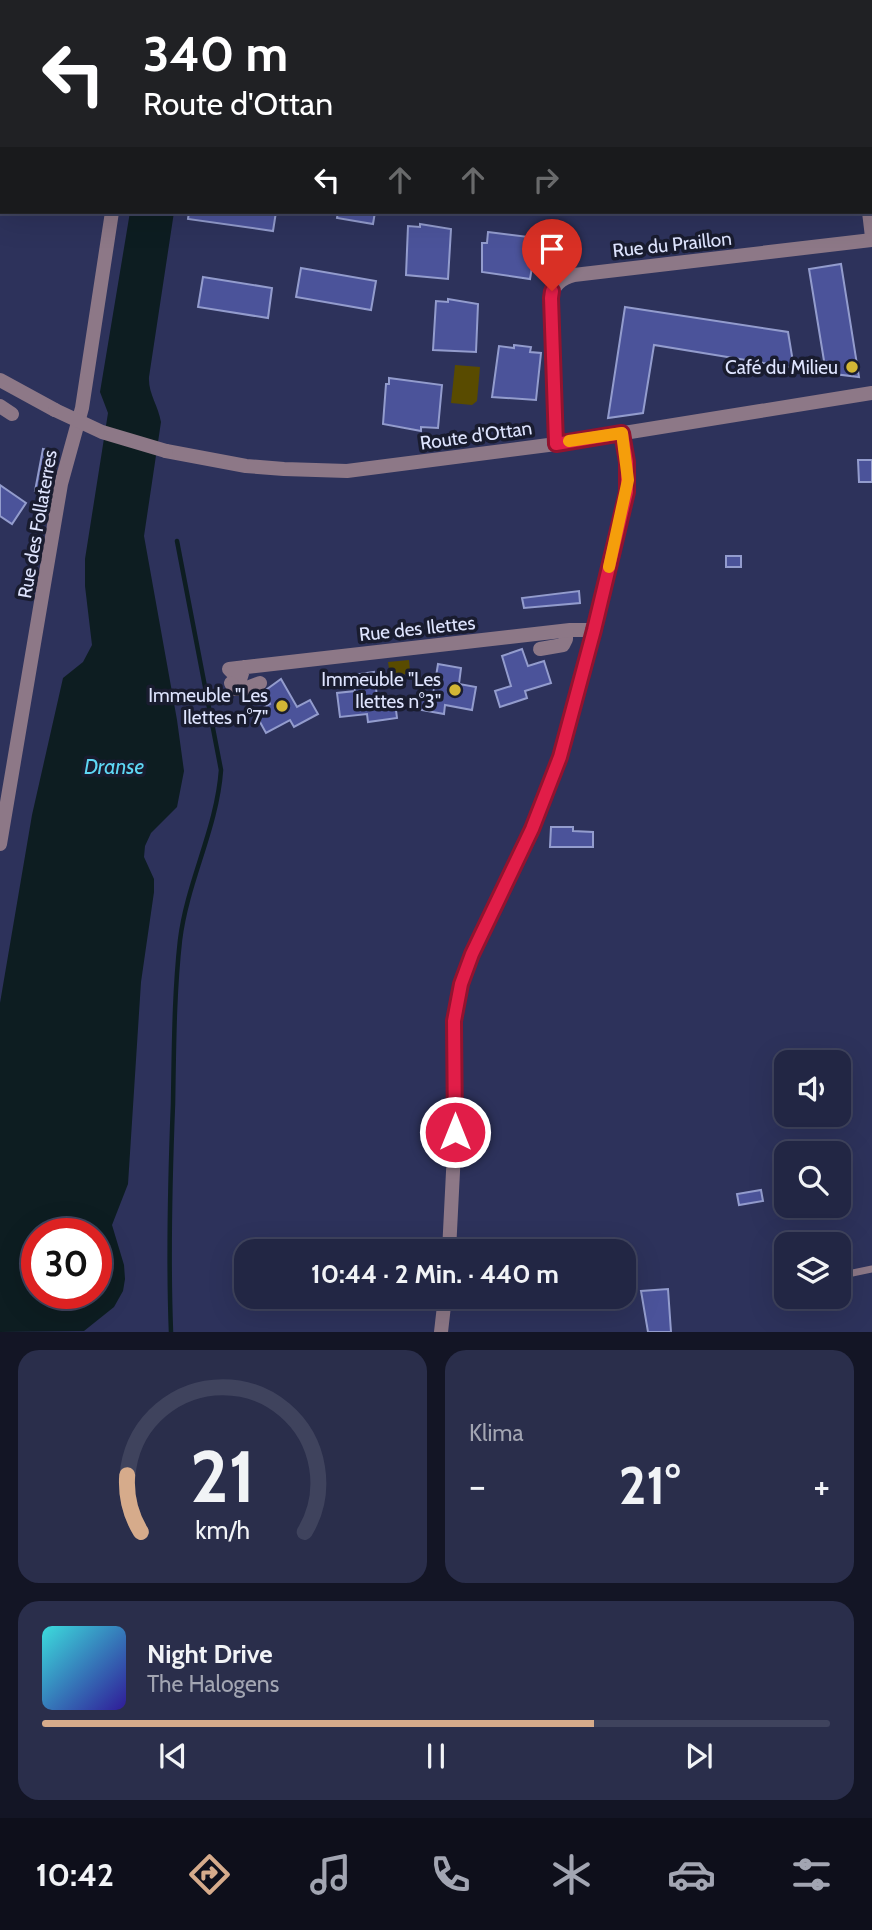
<!DOCTYPE html>
<html lang="de">
<head>
<meta charset="utf-8">
<style>
  :root { --surface:#222644; --page:#2a2e4b; --text:#f1f3f6; --muted:#a2a5b2; --line:#3f435d; --accent:#d6ab8b }
  body { margin:0; font-family:Cabin,sans-serif; background:var(--page); color:var(--text); height:100vh; display:flex; flex-direction:column; font-size:26px; white-space:nowrap }
  * { box-sizing:border-box; margin:0 }
  p { font-size:23px; color:var(--muted) }
  .icon { flex:none; width:38px; height:38px; fill:none; stroke:currentColor; stroke-width:2; stroke-linecap:round; stroke-linejoin:round }
  .map { position:relative; height:1332px; overflow:hidden }
  .panel { display:flex; flex-direction:column; gap:18px; padding:18px; background:#131525; flex:1 }
  .panel>* { flex:none }
  .hud { position:absolute; left:0px; top:0px; width:873px; height:214px; box-shadow:0 7px 28px #0002,0 0 0 2px var(--line); background:#202124; color:#fff; overflow:hidden }
  .tools { position:absolute; left:774px; top:1050px; display:grid; gap:14px }
  .tools a { display:grid; place-items:center; width:77px; height:77px; border-radius:14px; background:var(--surface); box-shadow:0 7px 28px #0002,0 0 0 2px var(--line); font-size:35px }
  .speed { position:absolute; left:21px; top:1218px; display:flex; gap:14px; font-size:35px; font-weight:700; text-align:center }
  .speed>* { display:grid; place-content:center; width:91px; height:91px; border-radius:50%; background:var(--surface); box-shadow:0 7px 28px #0002,0 0 0 2px var(--line); line-height:1 }
  .speed .limit { border:10px solid #d22; background:#fff; color:#111 }
  .pin { position:absolute; display:grid; place-items:center; width:60px; height:60px; color:#fff; margin:-72px -30px; border-radius:50% 50% 50% 0; rotate:-45deg; box-shadow:0 0 7px #0007 }
  .pin .icon { rotate:45deg }
  .me { position:absolute; width:77px; margin:-38px; rotate:0deg; stroke-linejoin:round; filter:drop-shadow(0 0 5px #0008) }
  .turn { display:flex; align-items:center; gap:24px; height:147px; padding:0 28px; font-size:32px }
  .turn .icon { width:91px; height:91px; stroke-width:2.5 }
  .turn b { display:block; font-size:49px; line-height:60px }
  .lanes { display:flex; align-items:center; height:66px; padding:0 28px; background:#0003; justify-content:center; gap:35px; direction:ltr }
  .lanes .off { opacity:.35 }
  .big { font-size:52px; font-weight:700; line-height:1.1 }
  .panel .card { flex:1; display:flex; flex-direction:column; justify-content:center; gap:10px; min-width:0; padding:0 24px; border-radius:21px; background:var(--page) }
  .panel .dial { align-items:center; gap:0 }
  .dial svg { height:182px; overflow:visible; fill:none; stroke:var(--line); stroke-width:7; stroke-linecap:round; text-anchor:middle }
  .dial text { fill:var(--text); stroke:none }
  .song { display:flex; align-items:center; gap:21px }
  .cover { width:84px; height:84px; border-radius:10px; background:linear-gradient(135deg,hsl(180 70% 55%),hsl(250 70% 35%)) }
  .played { height:7px; border-radius:4px; background:linear-gradient(90deg,var(--accent) 70%,var(--line) 70%) }
  .keys { display:flex; justify-content:space-around; direction:ltr }
  .heat { display:flex; justify-content:space-between; align-items:center; font-size:38px; direction:ltr }
  .panel .tiles { flex:1; display:grid; gap:18px; grid-template-columns:1fr 1fr }
  .card:last-child { grid-column:span 2 }
  .trip { position:absolute; left:234px; top:1239px; width:402px; height:70px; border-radius:21px; background:var(--surface); box-shadow:0 7px 28px #0002,0 0 0 2px var(--line); font-weight:700; line-height:70px; text-align:center }
  .tab-bar { display:flex; height:112px; justify-content:space-around; align-items:center; background:#0e0f1b; color:var(--muted) }
  .tab-bar .icon { width:49px; height:49px }
  .tab-bar .selected { color:var(--accent) }
  .tab-bar b { font-size:32px; color:var(--text) }
  .map>svg:first-child { display:block }
  .green { fill:#594b00 }
  .water { fill:#0d1d21; fill-rule:evenodd }
  .lines { fill:none; stroke-linecap:round; stroke-linejoin:round }
  .stream { stroke:#0d1d21; stroke-width:4.5 }
  .building { fill:#4b539a; stroke:#939ccd; stroke-width:2 }
  .service { stroke:#8d7887; stroke-width:7 }
  .minor { stroke:#8d7887; stroke-width:14 }
  .minor-bridge { stroke:#8d7887; stroke-width:14 }
  .route-casing { stroke:#92132f; stroke-width:18 }
  .route { stroke:#e11d48; stroke-width:12 }
  .slow { stroke:#f59e0b; stroke-width:12 }
  .poi-dot { fill:#d2b635; stroke:#191c2f; stroke-width:2.5 }
  .labels { text-anchor:middle; stroke-width:7; stroke-linejoin:round; paint-order:stroke }
  .street-label { font-size:19px; fill:#dee4fe; stroke:#191c2f }
  .poi-label { font-size:19px; fill:#dee4fe; stroke:#191c2f; text-anchor:end }
  .water-label { font-size:21px; font-style:italic; fill:#5ed7f4; stroke:#191c2f }
</style>
</head>
<body>
<div class="map">
<svg width="872" height="1332" viewBox="0 0 872 1332">
  <rect width="100%" height="100%" fill="#2d325b"/>
  <g class="green">
    <polygon points="455,365 480,367 477,401 472,405 451,403"/>
    <polygon points="409,660 410,671 391,683 388,662"/>
  </g>
  <path class="water" d="M130 212H174L149 377C148 393 158 405 161 422L144 536 177 720 184 771 177 807 151 833 145 846 144 857 154 879V892L141 982 128 1184 112 1225 124 1265 125 1279 123 1291 114 1307 84 1331 0 1332V1003L32 815 63 678 83 662 92 645 85 586V559L108 413 100 392ZM37 1234H96V1293H37Z"/>
  <g class="lines">
    <path class="stream" d="M171 1332C168 1255 170 1180 173 1104 174 1049 174 994 180 940 187 882 217 828 221 770L177 541"/>
  </g>
  <g class="building">
    <polygon points="189,212 276,212 273,231 188,219"/>
    <polygon points="338,212 375,212 373,224 337,218"/>
    <polygon points="420,224 451,229 448,279 406,275 408,226 420,227"/>
    <polygon points="488,232 537,238 530,279 482,272 482,243 487,243"/>
    <polygon points="841,264 859,377 826,373 809,269"/>
    <polygon points="301,268 376,281 371,310 296,297"/>
    <polygon points="203,277 272,288 268,318 198,307"/>
    <polygon points="448,299 478,304 476,352 433,350 436,301 448,302"/>
    <polygon points="625,307 788,332 794,368 654,345 643,413 608,418"/>
    <polygon points="514,345 531,347 530,352 541,353 536,400 492,397 499,346 514,348"/>
    <polygon points="389,378 442,385 438,428 421,427 421,431 383,424 386,384 389,384"/>
    <polygon points="43,449 54,451 46,493 35,491"/>
    <polygon points="858,460 872,460 872,482 859,482"/>
    <polygon points="0,485 26,503 12,524 0,516"/>
    <rect x="726" y="556" width="15" height="11"/>
    <polygon points="579,591 580,603 524,608 522,598"/>
    <polygon points="522,649 528,666 544,661 551,683 525,691 527,698 500,707 495,691 511,686 502,656"/>
    <polygon points="438,664 461,668 459,684 476,687 472,710 445,705 444,714 416,709 418,693 433,695"/>
    <polygon points="374,672 378,704 395,702 397,718 368,722 367,714 340,717 337,693 355,691 353,675"/>
    <polygon points="281,679 297,707 310,700 318,714 294,727 290,720 266,733 255,713 270,704 263,692"/>
    <polygon points="551,827 573,827 573,831 593,832 593,847 550,847"/>
    <polygon points="761,1190 763,1201 739,1205 737,1194"/>
    <polygon points="668,1289 671,1332 648,1332 641,1291"/>
  </g>
  <g class="lines">
    <polyline class="service" points="838,1276 872,1269"/>
    <g class="minor">
      <polyline points="462,0 462,2"/>
      <polyline points="844,0 844,2"/>
      <polyline points="144,2 145,0"/>
      <polyline points="869,212 872,237"/>
      <polyline points="0,380 55,410"/>
      <polyline points="0,406 12,414"/>
      <path d="M556 444 550 298C554 285 560 279 574 275L872 240"/>
      <polyline points="166,451 246,466 284,469 347,471 556,444 872,393"/>
      <polyline points="540,649 563,645 566,639 566,631"/>
      <polyline points="244,667 240,680 229,669 570,630 594,630"/>
      <polyline points="231,683 235,689 244,689 260,683"/>
      <polyline points="0,844 61,484 82,408 112,212"/>
      <polyline points="449,1251 455,1132 454,1022 461,983 472,954 532,829 557,767 594,630 627,492 627,462 622,433"/>
      <polyline points="441,1332 445,1297"/>
    </g>
    <polyline class="minor-bridge" points="55,410 102,432 166,451"/>
  </g>
  <g class="lines">
    <defs>
      <polyline id="route" points="455,1132 454,1021 461,984 472,954 532,829 560,757 594,630 627,492 627,462 622,433 556,444 551,298 552,291"/>
    </defs>
    <use href="#route" class="route-casing"/>
    <use href="#route" class="route"/>
    <polyline class="slow" points="569,441 622,433 628,480 609,567"/>
  </g>
  <g class="poi-dot">
    <circle cx="852" cy="367" r="7"/>
    <circle cx="455" cy="690" r="7"/>
    <circle cx="282" cy="706" r="7"/>
  </g>
  <g class="labels">
    <g class="street-label">
      <text transform="translate(672 244) rotate(-6)" y="7">Rue du Praillon</text>
      <text transform="translate(476 435) rotate(-8)" y="7">Route d'Ottan</text>
      <text transform="translate(37 524) rotate(-80)" y="7">Rue des Follaterres</text>
      <text transform="translate(417 628) rotate(-6)" y="7">Rue des Ilettes</text>
    </g>
    <g class="poi-label">
      <text x="838" y="374">Café du Milieu</text>
      <text x="441" y="686">Immeuble "Les<tspan x="441" dy="22">Ilettes n°3"</tspan></text>
      <text x="268" y="702">Immeuble "Les<tspan x="268" dy="22">Ilettes n°7"</tspan></text>
    </g>
    <g class="water-label">
      <text x="114" y="774">Dranse</text>
    </g>
  </g>
</svg>
<div class="tools">
<a><svg class="icon" aria-label="sound" viewBox="0 0 24 24"><path d="M4 9h4l5-4v14l-5-4H4zM17 9q2 3 0 6"/></svg></a>
<a><svg class="icon" aria-label="search" viewBox="0 0 24 24"><circle cx="10" cy="10" r="6"/><path d="M15 15l6 6"/></svg></a>
<a><svg class="icon" aria-label="layers" viewBox="0 0 24 24"><path d="M12 4l9 5-9 5-9-5zM3 14l9 5 9-5"/></svg></a>
</div>
<div class="speed"><div class="limit">30</div></div>
<div class="pin" style="left:552px;top:291px;background:#d93025"><svg class="icon" aria-label="arrive" viewBox="0 0 24 24"><path d="M6 21V4h12l-3 4 3 4H6"/></svg></div>
<svg class="me" style="left:455px;top:1132px" viewBox="-20 -20 40 40"><circle r="17" fill="#e11d48" stroke="#fff" stroke-width="3"/><path d="M0-11L8 9 0 5-8 9z" fill="#fff"/></svg>
<div class="trip">10:44 · 2 Min. · 440 m</div>
<div class="hud">
<div class="turn"><svg class="icon" aria-label="left" viewBox="0 0 24 24"><path d="M17 20v-9H6M10 6l-5 5 5 5"/></svg><div><b>340 m</b>Route d'Ottan</div></div>
<div class="lanes"><svg class="icon" aria-label="left" viewBox="0 0 24 24"><path d="M17 20v-9H6M10 6l-5 5 5 5"/></svg><svg class="icon off" aria-label="ahead" viewBox="0 0 24 24"><path d="M12 20V5M6 11l6-6 6 6"/></svg><svg class="icon off" aria-label="ahead" viewBox="0 0 24 24"><path d="M12 20V5M6 11l6-6 6 6"/></svg><svg class="icon off" aria-label="right" viewBox="0 0 24 24"><path d="M7 20v-9h11M14 6l5 5-5 5"/></svg></div>
</div>
</div>
<section class="panel">
<div class="tiles">
<div class="card dial"><svg viewBox="0 0 100 80">
<path d="M14 69A42 42 0 1 1 86 69"/>
<path d="M14 69A42 42 0 0 1 8 44" stroke="#d6ab8b"/>
<text x="50" y="56" font-size="32" font-weight="700">21</text>
<text x="50" y="72" font-size="11">km/h</text>
</svg></div>
<div class="card"><p>Klima</p>
<div class="heat"><a>−</a><b class="big">21°</b><a>+</a></div>
</div>
<div class="card">
<div class="song"><i class="cover"></i><div><b>Night Drive</b><p>The Halogens</p></div></div>
<div class="played"></div>
<div class="keys"><svg class="icon" aria-label="previous" viewBox="0 0 24 24"><path d="M18 5L8 12l10 7zM5 5v14"/></svg><svg class="icon" aria-label="pause" viewBox="0 0 24 24"><path d="M8 5v14M16 5v14"/></svg><svg class="icon" aria-label="next" viewBox="0 0 24 24"><path d="M6 5l10 7-10 7zM19 5v14"/></svg></div>
</div>
</div>
</section>
<nav class="tab-bar">
<b>10:42</b>
<svg class="icon selected" aria-label="directions" viewBox="0 0 24 24"><path d="M12 3l9 9-9 9-9-9zM9 14v-3h6M13 9l2 2-2 2"/></svg>
<svg class="icon" aria-label="music" viewBox="0 0 24 24"><path d="M9 18V5l10-2v13"/><circle cx="6" cy="18" r="3"/><circle cx="16" cy="16" r="3"/></svg>
<svg class="icon" aria-label="phone" viewBox="0 0 24 24"><path d="M5 4h4l2 5-3 2q2 4 5 5l2-3 5 2v4C11 20 4 13 5 4z"/></svg>
<svg class="icon" aria-label="climate" viewBox="0 0 24 24"><path d="M12 3v18M4 7l16 10M4 17L20 7"/></svg>
<svg class="icon" aria-label="car" viewBox="0 0 24 24"><path d="M5 17H2v-5l4-1 3-4h7l3 4 3 1v5h-3M9 17h6M6 11h13"/><circle cx="7" cy="17" r="2"/><circle cx="17" cy="17" r="2"/></svg>
<svg class="icon" aria-label="filters" viewBox="0 0 24 24"><path d="M4 7h16M4 17h16"/><circle cx="9" cy="7" r="2"/><circle cx="15" cy="17" r="2"/></svg>
</nav>
</body>
</html>
